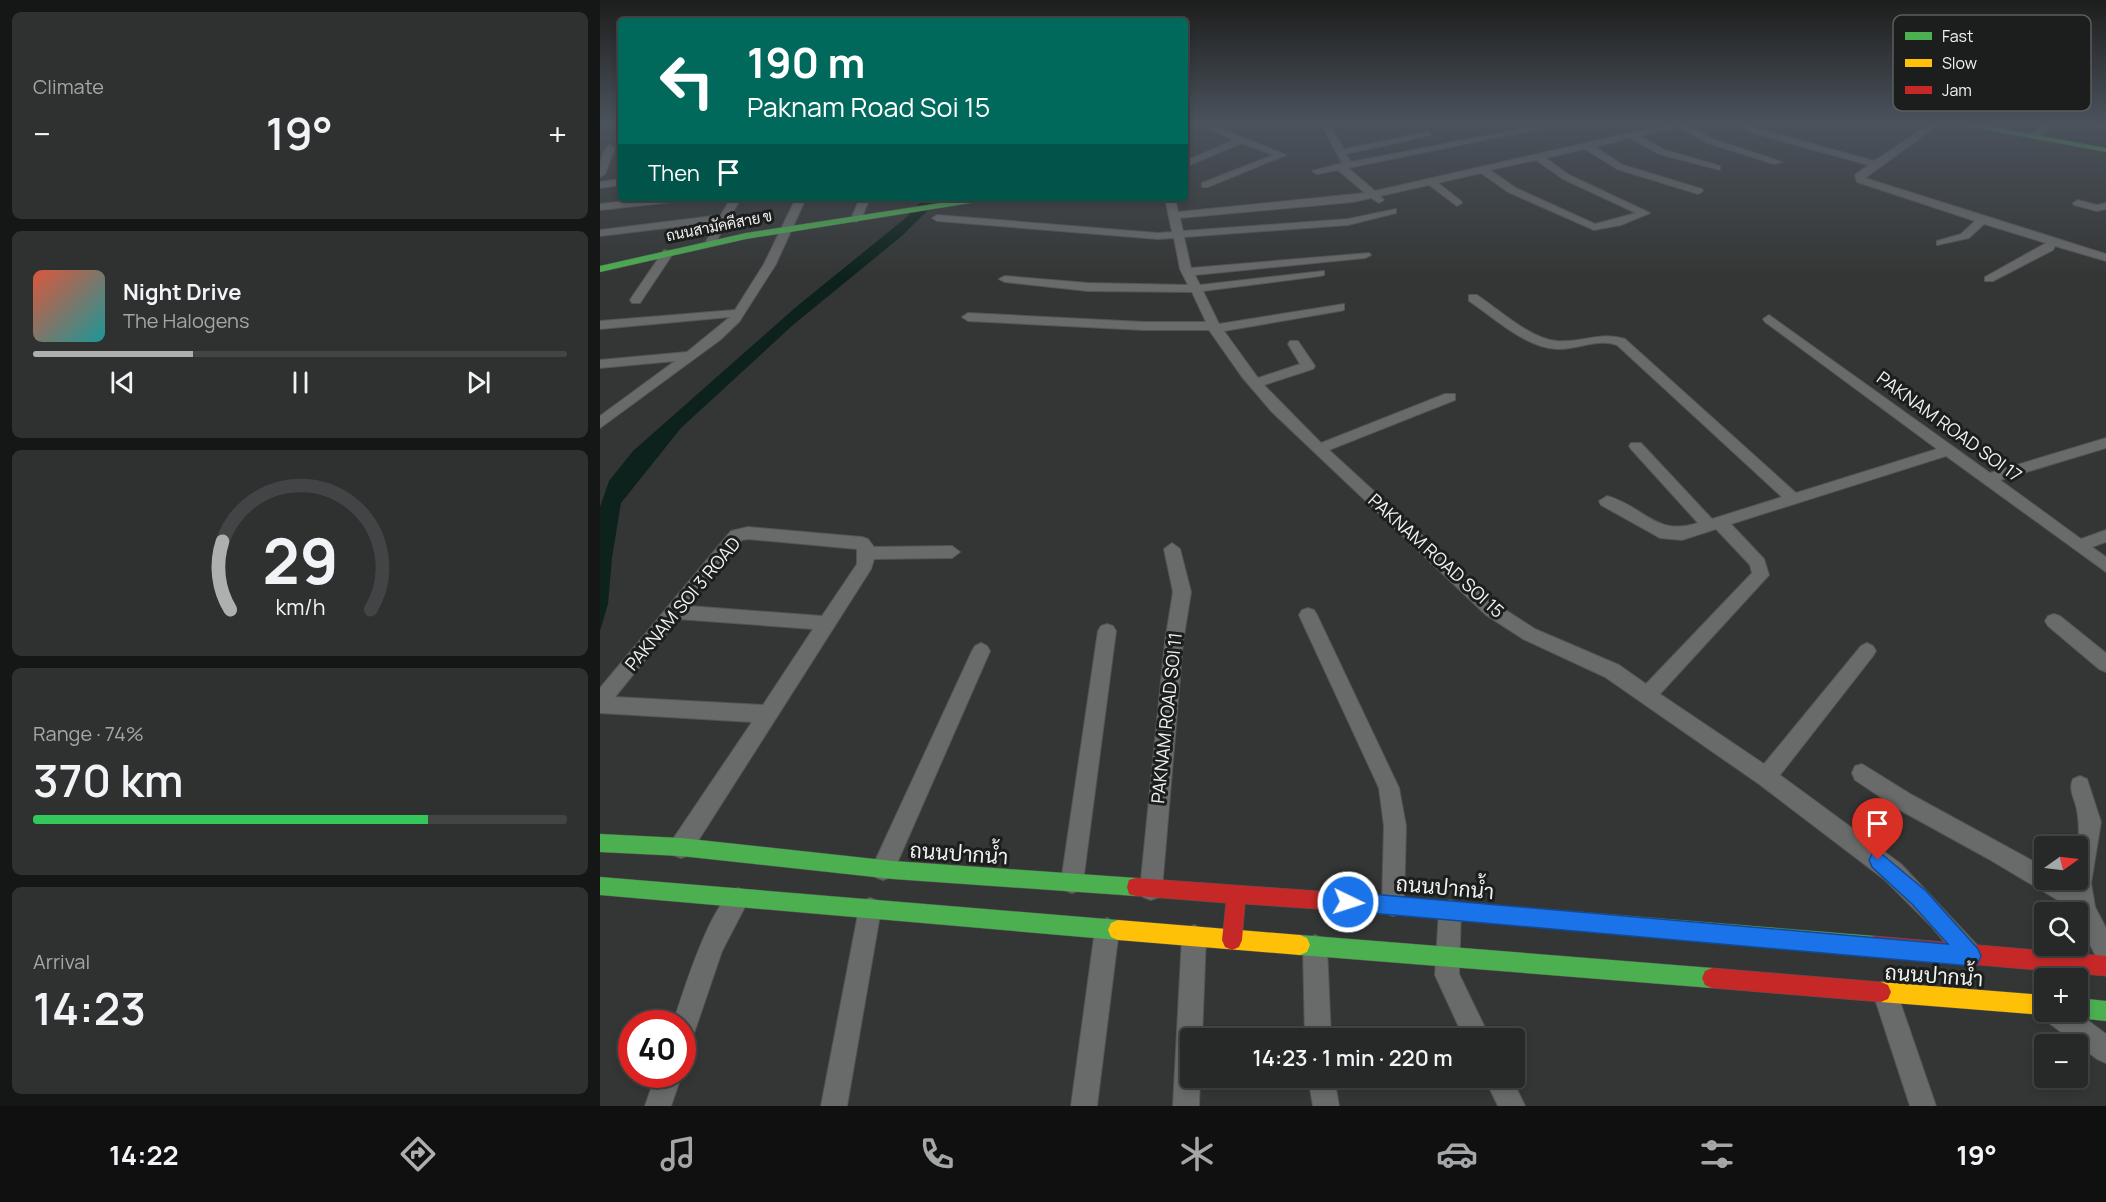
<!DOCTYPE html>
<html lang="en">
<head>
<meta charset="utf-8">
<style>
  :root { --surface:#272828; --page:#2f3030; --text:#f1f3f6; --muted:#a4a6a8; --line:#434445; --accent:#aeb0af }
  body { margin:0; font-family:Manrope,Sarabun,sans-serif; background:var(--page); color:var(--text); height:100vh; display:flex; flex-direction:column; font-size:22px; white-space:nowrap }
  * { box-sizing:border-box; margin:0 }
  p { font-size:20px; color:var(--muted) }
  .icon { flex:none; width:33px; height:33px; fill:none; stroke:currentColor; stroke-width:2; stroke-linecap:round; stroke-linejoin:round }
  .map { position:relative; flex:1; overflow:hidden }
  .sheet { display:flex; flex-direction:column; gap:12px; padding:12px; background:#151616; width:600px }
  .sheet>* { flex:none }
  .hud { position:absolute; left:18px; top:18px; width:570px; height:183px; border-radius:6px; box-shadow:0 3px 9px #0003,0 0 0 2px var(--line); background:#00695c; color:#fff; overflow:hidden }
  .needle { width:39px; rotate:76deg }
  .controls { position:absolute; left:1434px; top:836px; display:grid; gap:12px }
  .controls a { display:grid; place-items:center; width:54px; height:54px; border-radius:6px; background:var(--surface); box-shadow:0 3px 9px #0003,0 0 0 2px var(--line); font-size:30px }
  .speed { position:absolute; left:18px; top:1010px; display:flex; gap:12px; font-size:30px; font-weight:700; text-align:center }
  .speed>* { display:grid; place-content:center; width:78px; height:78px; border-radius:50%; background:var(--surface); box-shadow:0 3px 9px #0003,0 0 0 2px var(--line); line-height:1 }
  .speed .limit { border:9px solid #d22; background:#fff; color:#111 }
  .pin { position:absolute; display:grid; place-items:center; width:51px; height:51px; color:#fff; margin:-62px -26px; border-radius:50% 50% 50% 0; rotate:-45deg; box-shadow:0 0 6px #0007 }
  .pin .icon { rotate:45deg }
  .me { position:absolute; width:66px; margin:-33px; rotate:94deg; stroke-linejoin:round; filter:drop-shadow(0 0 4px #0008) }
  .turn { display:flex; align-items:center; gap:21px; height:126px; padding:0 30px; font-size:27px }
  .turn .icon { width:78px; height:78px; stroke-width:2.5 }
  .turn b { display:block; font-size:42px; line-height:51px }
  .then { display:flex; align-items:center; height:57px; padding:0 30px; background:#0003; gap:12px; font-size:22px }
  .big { font-size:45px; font-weight:600; line-height:1.1 }
  .sheet .widget { flex:1; display:flex; flex-direction:column; justify-content:center; gap:9px; min-width:0; padding:0 21px; border-radius:9px; background:var(--page) }
  .sheet .dial { align-items:center; gap:0 }
  .dial svg { height:156px; overflow:visible; fill:none; stroke:var(--line); stroke-width:7; stroke-linecap:round; text-anchor:middle }
  .dial text { fill:var(--text); stroke:none }
  .song { display:flex; align-items:center; gap:18px }
  .cover { width:72px; height:72px; border-radius:9px; background:linear-gradient(135deg,hsl(10 70% 55%),hsl(180 70% 35%)) }
  .played { height:6px; border-radius:3px; background:linear-gradient(90deg,var(--accent) 30%,var(--line) 30%) }
  .keys { display:flex; justify-content:space-around; direction:ltr }
  .heat { display:flex; justify-content:space-between; align-items:center; font-size:33px; direction:ltr }
  .charge { height:9px; border-radius:4px; background:linear-gradient(90deg,#34c759 74%,var(--line) 0) }
  .trip { position:absolute; left:580px; top:1028px; width:345px; height:60px; border-radius:6px; background:var(--surface); box-shadow:0 3px 9px #0003,0 0 0 2px var(--line); font-weight:600; line-height:60px; text-align:center }
  .dock { display:flex; height:96px; justify-content:space-around; align-items:center; background:#101010; color:var(--muted) }
  .dock .icon { width:42px; height:42px }
  .dock .selected { color:var(--accent) }
  .dock b { font-size:27px; color:var(--text) }
  main { display:flex; flex:1; min-height:0 }
  .map>svg:first-child { display:block }
  .water { fill:#0d221c }
  .lines { fill:none; stroke-linecap:round; stroke-linejoin:round }
  .street-casing { stroke:#535454; stroke-width:2 }
  .fast-casing { stroke:#535454; stroke-width:1 }
  .slow-casing { stroke:#535454; stroke-width:1 }
  .jam-casing { stroke:#535454; stroke-width:1 }
  .street { fill:#696a6a; fill-rule:evenodd }
  .fast { fill:#4caf50; fill-rule:evenodd }
  .slow { fill:#ffc107; fill-rule:evenodd }
  .jam { fill:#c62828; fill-rule:evenodd }
  .route { fill:#1a73e8; stroke:#114b97; stroke-width:1.5 }
  .labels { text-anchor:middle; stroke-width:6; stroke-linejoin:round; paint-order:stroke }
  .far-street-label { font-size:15px; fill:#f0f2f1; stroke:#1c1e1d }
  .street-label { font-size:18px; fill:#f0f2f1; stroke:#1c1e1d }
  .near-street-label { font-size:21px; fill:#f0f2f1; stroke:#1c1e1d }
  .key { fill:#1c1e1d; stroke:#5c5e5d; stroke-width:1.5 }
  .key-label { font-size:16px; fill:#f0f2f1 }
</style>
</head>
<body>
<main>
<section class="sheet">
<div class="widget"><p>Climate</p>
<div class="heat"><a>−</a><b class="big">19°</b><a>+</a></div>
</div>
<div class="widget">
<div class="song"><i class="cover"></i><div><b>Night Drive</b><p>The Halogens</p></div></div>
<div class="played"></div>
<div class="keys"><svg class="icon" aria-label="previous" viewBox="0 0 24 24"><path d="M18 5L8 12l10 7zM5 5v14"/></svg><svg class="icon" aria-label="pause" viewBox="0 0 24 24"><path d="M8 5v14M16 5v14"/></svg><svg class="icon" aria-label="next" viewBox="0 0 24 24"><path d="M6 5l10 7-10 7zM19 5v14"/></svg></div>
</div>
<div class="widget dial"><svg viewBox="0 0 100 80">
<path d="M14 69A42 42 0 1 1 86 69"/>
<path d="M14 69A42 42 0 0 1 10 34" stroke="#aeb0af"/>
<text x="50" y="56" font-size="32" font-weight="700">29</text>
<text x="50" y="72" font-size="11">km/h</text>
</svg></div>
<div class="widget"><p>Range · 74%</p><b class="big">370 km</b><div class="charge"></div></div>
<div class="widget"><p>Arrival</p><b class="big">14:23</b></div>
</section>
<div class="map">
<svg width="1506" height="1106" viewBox="0 0 1506 1106">
  <rect width="100%" height="100%" fill="#343635"/>
  <polygon class="water" points="324,198 340,198 303,235 193,325 81,428 21,503 12,558 8,604 0,631 0,507 9,481 33,451 196,307 308,216"/>
  <g class="lines">
    <defs>
      <g id="street">
        <polygon points="593,122 604,122 686,155 608,187 602,187 602,183 673,155 642,143 585,167 585,161 634,140"/>
        <path d="M720 122H728L744 149 828 132 832 135 746 154 751 162 957 122H973L748 168 775 191 1078 122H1094L1088 125 1113 139 1182 162 1174 164 1107 143 1078 127 1040 136 1065 150 1120 166V170L1059 154 1030 138 995 147 1023 165 1102 189 1103 191 1098 194 1017 169 985 149 946 158 969 175 1050 213 1021 225 994 230 908 192 881 173 838 183 861 201 862 203 857 206 829 185 780 196 784 200 779 203 771 198 753 202 580 218 583 231 748 219 796 209V213L748 225 584 237 591 268 769 253 771 255 765 258 595 275 600 285 724 271V275L720 276 603 291 619 324 744 304V310L740 311 624 331 658 378 700 364 688 344 690 341H698L715 366 713 369 664 385 721 443 845 394H855V400L729 450 898 605 935 629 1019 665 1046 684 1152 573 1150 565 1116 529 1082 540 1060 538 1001 505 999 501 1007 496C1044 506 1055 537 1098 523L1031 449 1029 446 1031 443H1041L1112 519 1182 497 1017 345C996 338 977 350 957 349 924 347 895 318 869 301V295H877C898 309 932 340 957 341 982 343 1001 331 1025 339L1196 493 1337 449 1165 322 1163 319 1169 315 1390 473 1506 438V448L1400 480 1481 539 1506 530V542L1492 547 1506 557V572L1346 456 1131 524 1164 559 1169 575 1060 694 1164 764 1261 646 1267 643 1273 646 1276 651 1273 656 1180 775 1301 864 1377 945 1381 953 1377 961 1369 965 1361 961 1331 926 1285 880 1159 784 1005 677 923 639 886 615 672 412 642 377 609 330H544L368 321 362 317 368 313 544 322H606L592 292 488 291 405 282 399 279 405 276 488 283 588 285 580 269 574 238 558 239 337 221 332 218 337 215 558 233 572 232 565 198H575L578 212 765 193 738 170 717 174 712 171 742 163ZM936 160 963 179 1036 213 995 224 916 188 890 170Z"/>
        <polygon points="1132,122 1142,122 1159,129 1274,161 1333,122 1342,122 1265,178 1506,254 1506,261 1455,246 1453,250 1393,281 1385,281 1385,277 1446,243 1384,224 1369,238 1337,245 1337,241 1361,234 1375,221 1257,182 1255,175 1268,165 1153,133"/>
        <polygon points="1446,122 1455,122 1438,138 1432,138 1432,134"/>
        <polygon points="1475,122 1506,124 1506,130"/>
        <path d="M10 145 15 148 5 174 0 177C0 166 0 151 10 145Z"/>
        <polygon points="21,179 21,185 0,188 0,182"/>
        <polygon points="54,198 87,198 82,201 0,210 0,204"/>
        <polygon points="131,198 141,198 114,245 105,243 117,222 0,236 0,230 121,215"/>
        <polygon points="196,198 206,198 176,264 139,322 120,340 0,428 0,416 75,361 0,368 0,360 87,352 130,317 0,329 0,321 135,310 164,264"/>
        <polygon points="260,198 270,198 261,219 256,222 251,219"/>
        <polygon points="1478,200 1497,205 1506,203 1506,209 1497,211 1474,205 1473,203"/>
        <polygon points="64,250 74,252 40,303 32,303 30,300"/>
        <path d="M148 527 262 537 268 539 274 547 352 546 360 552 352 558 274 559 271 569 89 855 81 858 73 855 70 847 73 839 152 722 0 713V688L131 531ZM148 539 257 549V564L222 616 89 606 142 540ZM78 619 213 629 163 705 15 697Z"/>
        <polygon points="572,543 580,549 591,592 583,642 562,889 559,897 551,900 543,897 540,889 565,642 573,592 564,549"/>
        <polygon points="708,608 714,610 717,615 799,788 806,826 804,905 801,913 793,916 785,913 782,905 784,826 779,788 699,615 702,610"/>
        <polygon points="1454,614 1460,616 1506,653 1506,672 1499,669 1448,626 1445,621 1448,616"/>
        <polygon points="507,624 513,626 516,631 483,882 480,890 472,893 464,890 461,882 498,631 501,626"/>
        <polygon points="381,643 387,646 390,651 291,877 283,880 275,877 272,869 275,861 372,651 375,646"/>
        <path d="M1262 764 1312 795 1444 867V879L1469 881V879H1478C1478 856 1481 831 1477 810 1475 799 1468 790 1473 779L1480 776 1487 779 1501 822 1491 883 1495 907 1506 928V964L1498 960 1478 922V912L1387 858 1298 809 1255 780 1252 773 1255 766Z"/>
        <path d="M138 888 146 891 149 899 122 951 91 1042 82 1045V1023H73C83 994 111 899 138 888Z"/>
        <polygon points="270,898 278,901 281,909 247,1106 221,1106 259,909 262,901"/>
        <polygon points="850,900 858,903 861,911 859,974 890,1038 864,1038 835,975 839,911 842,903"/>
        <polygon points="507,918 515,922 519,930 497,1106 471,1106 495,930 499,922"/>
        <polygon points="594,925 602,929 606,937 602,1038 591,1038 591,1077 600,1077 599,1106 573,1106 582,937 586,929"/>
        <polygon points="715,935 723,939 727,947 731,1038 705,1038 703,947 707,939"/>
        <polygon points="1285,981 1294,984 1297,993 1336,1106 1310,1106 1273,993 1276,984"/>
        <polygon points="1444,1004 1444,1011 1475,1011 1506,1034 1506,1063 1497,1059 1445,1020 1442,1011"/>
        <polygon points="56,1074 82,1074 71,1106 45,1106"/>
        <polygon points="708,1077 734,1077 739,1106 713,1106"/>
        <polygon points="884,1077 911,1077 925,1106 898,1106"/>
      </g>
      <g id="fast">
        <polygon points="1352,122 1365,122 1506,148 1506,152 1355,124"/>
        <polygon points="373,198 393,198 389,200 146,239 0,272 0,266 146,233"/>
        <polygon points="0,834 81,838 293,861 536,878 543,880 545,887 543,894 536,896 293,879 81,856 0,852"/>
        <polygon points="0,877 518,920 525,923 528,930 525,937 518,940 0,895"/>
        <polygon points="760,894 1274,936 1281,939 1284,946 1281,953 1274,956 760,912 753,910 751,903 753,896"/>
        <polygon points="700,935 1112,968 1119,971 1122,978 1119,985 1112,988 700,955 693,952 690,945 693,938"/>
        <polygon points="1478,998 1506,1001 1506,1021 1478,1018 1471,1015 1469,1011 1478,1011"/>
      </g>
      <g id="slow">
        <polygon points="518,920 700,935 707,938 710,945 707,952 700,955 518,940 511,937 508,930 511,923"/>
        <polygon points="1281,982 1444,995 1444,1011 1452,1011 1444,1015 1281,1002 1274,999 1271,992 1274,985"/>
      </g>
      <g id="jam">
        <polygon points="591,122 601,122 585,128 585,124"/>
        <polygon points="536,878 760,894 767,896 769,903 767,910 760,912 645,904 642,940 639,947 632,950 625,947 622,940 626,903 536,896 529,894 527,887 529,880"/>
        <polygon points="1274,936 1506,956 1506,976 1274,956 1267,953 1264,946 1267,939"/>
        <polygon points="1112,968 1281,982 1288,985 1291,992 1288,999 1281,1002 1112,988 1105,985 1102,978 1105,971"/>
      </g>
    </defs>
    <use href="#street" class="street-casing"/>
    <use href="#fast" class="fast-casing"/>
    <use href="#slow" class="slow-casing"/>
    <use href="#jam" class="jam-casing"/>
    <use href="#street" class="street"/>
    <use href="#fast" class="fast"/>
    <use href="#slow" class="slow"/>
    <use href="#jam" class="jam"/>
  </g>
  <linearGradient id="sky" x2="0" y2="1"><stop stop-color="#1d1e1d"/><stop offset="0.44" stop-color="#4a525c"/><stop offset="1" stop-color="#4a525c" stop-opacity="0"/></linearGradient>
  <rect width="1506" height="277" fill="url(#sky)"/>
  <polygon class="route" points="1278,851 1326,891 1378,949 1381,956 1378,963 1371,966 748,911 741,908 739,902 741,895 748,892 1348,944 1312,904 1272,867 1269,860 1272,854"/>
  <g class="labels">
    <g class="far-street-label">
      <text transform="translate(119 226) rotate(-11)" y="5">ถนนสามัคคีสาย ข</text>
    </g>
    <g class="street-label">
      <text transform="translate(1349 427) rotate(36)" y="6">PAKNAM ROAD SOI 17</text>
      <text transform="translate(836 556) rotate(42)" y="6">PAKNAM ROAD SOI 15</text>
      <text transform="translate(83 604) rotate(-50)" y="6">PAKNAM SOI 3 ROAD</text>
      <text transform="translate(567 718) rotate(-84)" y="6">PAKNAM ROAD SOI 11</text>
    </g>
    <g class="near-street-label">
      <text transform="translate(359 854) rotate(4)" y="7">ถนนปากน้ำ</text>
      <text transform="translate(845 888) rotate(5)" y="7">ถนนปากน้ำ</text>
      <text transform="translate(1334 976) rotate(4)" y="7">ถนนปากน้ำ</text>
    </g>
  </g>
  <rect x="1293" y="15" width="198" height="96" rx="9" class="key"/>
  <rect x="1305" y="32" width="27" height="8" fill="#4caf50"/>
  <rect x="1305" y="59" width="27" height="8" fill="#ffc107"/>
  <rect x="1305" y="86" width="27" height="8" fill="#c62828"/>
  <g class="key-label">
    <text x="1342" y="42">Fast</text>
    <text x="1342" y="69">Slow</text>
    <text x="1342" y="96">Jam</text>
  </g>
</svg>
<div class="controls">
<a><svg class="needle" viewBox="-14 -14 28 28"><path d="M0-13l5 13h-10z" fill="#e53935"/><path d="M0 13l5-13h-10z" fill="#a4a6a8"/></svg></a>
<a><svg class="icon" aria-label="search" viewBox="0 0 24 24"><circle cx="10" cy="10" r="6"/><path d="M15 15l6 6"/></svg></a>
<a>+</a>
<a>−</a>
</div>
<div class="speed"><div class="limit">40</div></div>
<div class="pin" style="left:1278px;top:860px;background:#d93025"><svg class="icon" aria-label="arrive" viewBox="0 0 24 24"><path d="M6 21V4h12l-3 4 3 4H6"/></svg></div>
<svg class="me" style="left:748px;top:902px" viewBox="-20 -20 40 40"><circle r="17" fill="#1a73e8" stroke="#fff" stroke-width="3"/><path d="M0-11L8 9 0 5-8 9z" fill="#fff"/></svg>
<div class="trip">14:23 · 1 min · 220 m</div>
<div class="hud">
<div class="turn"><svg class="icon" aria-label="left" viewBox="0 0 24 24"><path d="M17 20v-9H6M10 6l-5 5 5 5"/></svg><div><b>190 m</b>Paknam Road Soi 15</div></div>
<div class="then">Then<svg class="icon" aria-label="arrive" viewBox="0 0 24 24"><path d="M6 21V4h12l-3 4 3 4H6"/></svg></div>
</div>
</div>
</main>
<nav class="dock">
<b>14:22</b>
<svg class="icon selected" aria-label="directions" viewBox="0 0 24 24"><path d="M12 3l9 9-9 9-9-9zM9 14v-3h6M13 9l2 2-2 2"/></svg>
<svg class="icon" aria-label="music" viewBox="0 0 24 24"><path d="M9 18V5l10-2v13"/><circle cx="6" cy="18" r="3"/><circle cx="16" cy="16" r="3"/></svg>
<svg class="icon" aria-label="phone" viewBox="0 0 24 24"><path d="M5 4h4l2 5-3 2q2 4 5 5l2-3 5 2v4C11 20 4 13 5 4z"/></svg>
<svg class="icon" aria-label="climate" viewBox="0 0 24 24"><path d="M12 3v18M4 7l16 10M4 17L20 7"/></svg>
<svg class="icon" aria-label="car" viewBox="0 0 24 24"><path d="M5 17H2v-5l4-1 3-4h7l3 4 3 1v5h-3M9 17h6M6 11h13"/><circle cx="7" cy="17" r="2"/><circle cx="17" cy="17" r="2"/></svg>
<svg class="icon" aria-label="filters" viewBox="0 0 24 24"><path d="M4 7h16M4 17h16"/><circle cx="9" cy="7" r="2"/><circle cx="15" cy="17" r="2"/></svg>
<b>19°</b>
</nav>
</body>
</html>
